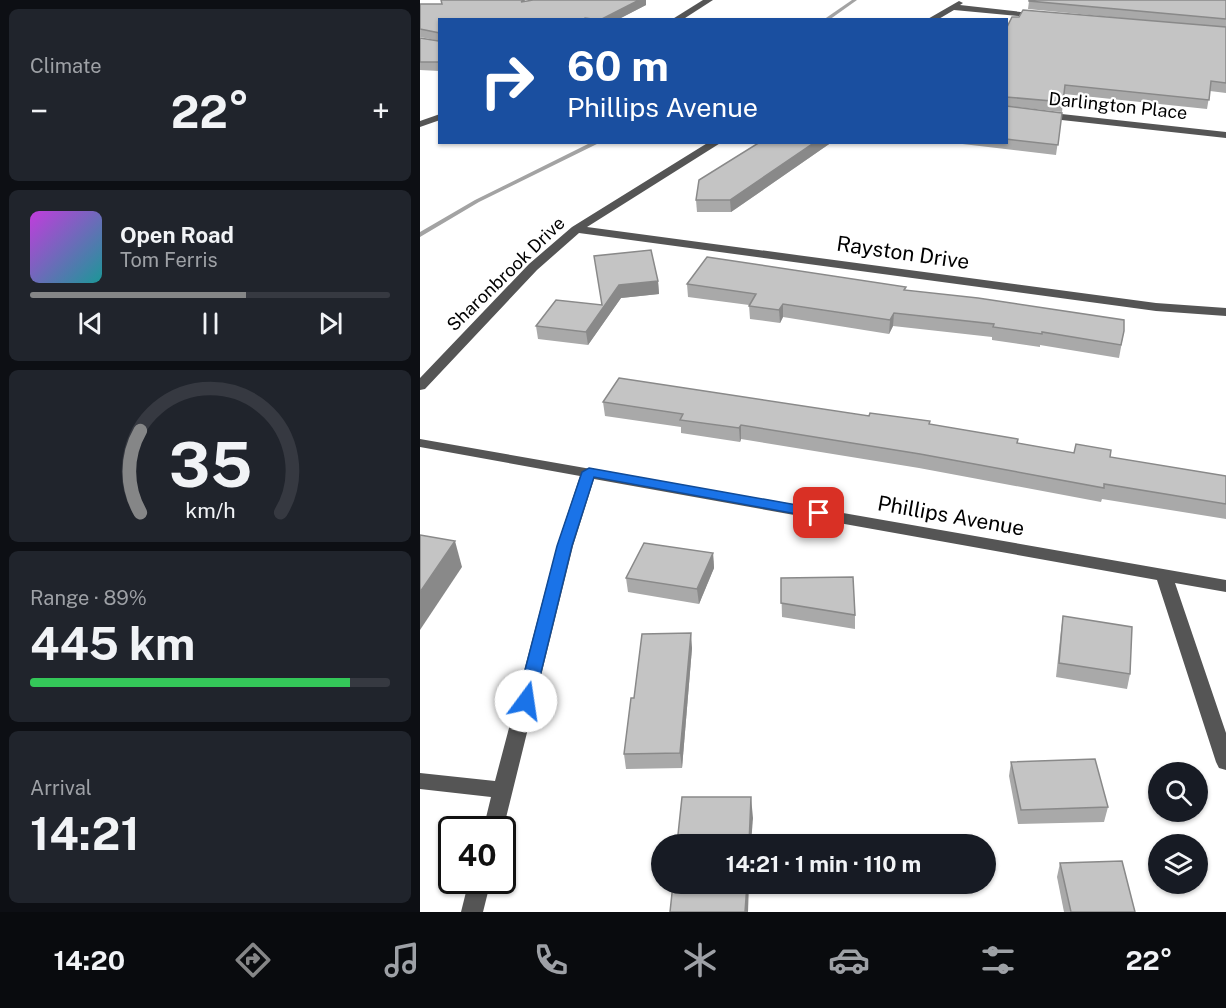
<!DOCTYPE html>
<html lang="en">
<head>
<meta charset="utf-8">
<style>
  :root { --surface:#171b24; --page:#20242c; --text:#f1f3f6; --muted:#9ea1a6; --line:#363941; --accent:#858687 }
  body { margin:0; font-family:"Public Sans",sans-serif; background:var(--page); color:var(--text); height:100vh; display:flex; flex-direction:column; font-size:22px; white-space:nowrap }
  * { box-sizing:border-box; margin:0 }
  p { font-size:20px; color:var(--muted) }
  .icon { flex:none; width:33px; height:33px; fill:none; stroke:currentColor; stroke-width:2; stroke-linecap:round; stroke-linejoin:round }
  .map { position:relative; flex:1; overflow:hidden }
  .details { display:flex; flex-direction:column; gap:9px; padding:9px; background:#0d0f14; width:420px }
  .details>* { flex:none }
  .banner { position:absolute; left:18px; top:18px; width:570px; height:126px; border-radius:0px; box-shadow:0 2px 4px #0004; background:#1a4fa0; color:#fff; overflow:hidden }
  .controls { position:absolute; left:728px; top:762px; display:grid; gap:12px }
  .controls a { display:grid; place-items:center; width:60px; height:60px; border-radius:50%; background:var(--surface); box-shadow:0 2px 4px #0004; font-size:30px }
  .speed { position:absolute; left:18px; top:816px; display:flex; gap:12px; font-size:30px; font-weight:700; text-align:center }
  .speed>* { display:grid; place-content:center; width:78px; height:78px; border-radius:50%; background:var(--surface); box-shadow:0 2px 4px #0004; line-height:1 }
  .speed .limit { border:3px solid #111; border-radius:9px; background:#fff; color:#111 }
  .pin { position:absolute; display:grid; place-items:center; width:51px; height:51px; color:#fff; margin:-26px; border-radius:12px; box-shadow:0 3px 9px #0006 }
  .me { position:absolute; width:66px; margin:-33px; rotate:14deg; stroke-linejoin:round; filter:drop-shadow(0 0 4px #0008) }
  .turn { display:flex; align-items:center; gap:21px; height:126px; padding:0 30px; font-size:27px }
  .turn .icon { width:78px; height:78px; stroke-width:2.5 }
  .turn b { display:block; font-size:42px; line-height:51px }
  .big { font-size:45px; font-weight:700; line-height:1.1 }
  .details .card { flex:1; display:flex; flex-direction:column; justify-content:center; gap:9px; min-width:0; padding:0 21px; border-radius:9px; background:var(--page) }
  .details .dial { align-items:center; gap:0 }
  .dial svg { height:156px; overflow:visible; fill:none; stroke:var(--line); stroke-width:7; stroke-linecap:round; text-anchor:middle }
  .dial text { fill:var(--text); stroke:none }
  .song { display:flex; align-items:center; gap:18px }
  .cover { width:72px; height:72px; border-radius:9px; background:linear-gradient(135deg,hsl(290 70% 55%),hsl(180 70% 35%)) }
  .played { height:6px; border-radius:3px; background:linear-gradient(90deg,var(--accent) 60%,var(--line) 60%) }
  .keys { display:flex; justify-content:space-around; direction:ltr }
  .heat { display:flex; justify-content:space-between; align-items:center; font-size:33px; direction:ltr }
  .charge { height:9px; border-radius:4px; background:linear-gradient(90deg,#34c759 89%,var(--line) 0) }
  .trip { position:absolute; left:231px; top:834px; width:345px; height:60px; border-radius:30px; background:var(--surface); box-shadow:0 2px 4px #0004; font-weight:700; line-height:60px; text-align:center }
  .tab-bar { display:flex; height:96px; justify-content:space-around; align-items:center; background:#090b0e; color:var(--muted) }
  .tab-bar .icon { width:42px; height:42px }
  .tab-bar .current { color:var(--accent) }
  .tab-bar b { font-size:27px; color:var(--text) }
  main { display:flex; flex:1; min-height:0 }
  .map>svg:first-child { display:block }
  .lines { fill:none; stroke-linecap:round; stroke-linejoin:round }
  .stream { fill:#a3a3a3; fill-rule:evenodd }
  .minor { fill:#555; fill-rule:evenodd }
  .wall { fill:#a9a9a9 }
  .shaded-wall { fill:#898989 }
  .building { fill:#c4c4c4; stroke:#898989; stroke-width:1.5 }
  .route { fill:#1a73e8; stroke:#114b97; stroke-width:1.5 }
  .labels { text-anchor:middle; stroke-width:4.5; stroke-linejoin:round; paint-order:stroke }
  .far-street-label { font-size:18px; fill:#000; stroke:#fff }
  .street-label { font-size:21px; fill:#000; stroke:#fff }
</style>
</head>
<body>
<main>
<section class="details">
<div class="card"><p>Climate</p>
<div class="heat"><a>−</a><b class="big">22°</b><a>+</a></div>
</div>
<div class="card">
<div class="song"><i class="cover"></i><div><b>Open Road</b><p>Tom Ferris</p></div></div>
<div class="played"></div>
<div class="keys"><svg class="icon" aria-label="previous" viewBox="0 0 24 24"><path d="M18 5L8 12l10 7zM5 5v14"/></svg><svg class="icon" aria-label="pause" viewBox="0 0 24 24"><path d="M8 5v14M16 5v14"/></svg><svg class="icon" aria-label="next" viewBox="0 0 24 24"><path d="M6 5l10 7-10 7zM19 5v14"/></svg></div>
</div>
<div class="card dial"><svg viewBox="0 0 100 80">
<path d="M14 69A42 42 0 1 1 86 69"/>
<path d="M14 69A42 42 0 0 1 14 27" stroke="#858687"/>
<text x="50" y="56" font-size="32" font-weight="700">35</text>
<text x="50" y="72" font-size="11">km/h</text>
</svg></div>
<div class="card"><p>Range · 89%</p><b class="big">445 km</b><div class="charge"></div></div>
<div class="card"><p>Arrival</p><b class="big">14:21</b></div>
</section>
<div class="map">
<svg width="806" height="912" viewBox="0 0 806 912">
  <rect width="100%" height="100%" fill="#fff"/>
  <g class="lines">
    <g class="stream">
      <polygon points="432,0 437,0 409,20 403,20"/>
      <polygon points="172,142 181,142 59,202 0,237 0,232 55,200"/>
    </g>
    <g class="minor">
      <polygon points="283,0 293,0 262,20 251,20"/>
      <polygon points="539,1 543,3 540,5 619,14 623,16 619,18 534,10 517,20 506,20"/>
      <polygon points="586,108 806,132 806,138 586,114"/>
      <polygon points="20,114 20,120 0,127 0,121"/>
      <polygon points="289,142 302,142 167,227 736,303 806,308 806,316 736,311 159,233 117,270 5,389 0,390 0,378 109,264 152,227"/>
      <polygon points="0,439 806,580 806,592 755,583 806,733 806,770 799,768 796,762 737,580 174,479 153,546 83,830 82,832 82,830 63,830 71,797 0,789 0,773 75,781 137,546 160,476 0,447"/>
      <polygon points="49,880 71,880 63,912 41,912"/>
    </g>
  </g>
  <g class="wall">
    <polygon points="806,0 806,93 790,91 787,109 644,94 642,112 586,106 586,29 761,24 608,9 609,1"/>
    <polygon points="0,4 226,5 197,20 20,20 20,71 0,70 0,38 15,40 0,37"/>
    <polygon points="586,106 642,113 636,155 534,143 586,142"/>
    <polygon points="340,142 412,142 311,212 277,212 276,200"/>
    <polygon points="238,281 239,294 201,298 168,345 118,339 116,326 181,305"/>
    <polygon points="267,284 486,290 704,331 699,358 620,345 620,347 572,340 572,337 473,326 469,334 363,317 360,323 330,319 329,305 268,297"/>
    <polygon points="183,402 449,416 510,421 509,424 598,439 598,443 654,453 690,457 806,476 806,519 682,499 681,502 499,468 321,439 320,442 261,433 261,427 185,416"/>
    <polygon points="293,553 294,568 279,604 208,592 206,578"/>
    <polygon points="361,578 435,615 435,629 362,617"/>
    <polygon points="643,616 710,674 707,689 636,677 641,630"/>
    <polygon points="272,648 262,768 206,769 204,754 214,698"/>
    <polygon points="591,762 688,807 684,822 598,824 589,776"/>
    <polygon points="640,863 715,912 644,912 637,877"/>
  </g>
  <g class="shaded-wall">
    <polygon points="219,0 226,0 226,5 197,20 180,20"/>
    <polygon points="395,142 412,142 311,212 310,200"/>
    <polygon points="238,281 239,294 201,298 168,345 166,332 199,285"/>
    <polygon points="363,304 363,317 360,323 359,310"/>
    <polygon points="474,313 473,326 469,334 470,320"/>
    <polygon points="321,425 321,439 320,442 319,428"/>
    <polygon points="35,541 42,567 0,630 0,592"/>
    <polygon points="293,553 294,568 279,604 277,589"/>
    <polygon points="271,633 272,648 262,768 260,753"/>
    <polygon points="331,797 333,818 331,844 329,844"/>
    <polygon points="327,884 329,884 328,912 325,912"/>
  </g>
  <g class="building">
    <polygon points="21,0 104,0 101,2 113,0 219,0 180,20 165,18 164,20 20,20 20,33 0,29 0,4 22,4"/>
    <polygon points="609,0 806,0 806,19 609,1"/>
    <polygon points="603,10 806,27 806,83 791,81 789,100 645,85 643,102 586,97 586,29 592,17 599,17"/>
    <polygon points="20,37 20,62 0,62 0,38 18,41"/>
    <polygon points="586,106 642,113 638,145 586,139"/>
    <polygon points="340,142 395,142 310,200 276,200 279,180"/>
    <polygon points="231,250 238,281 199,285 166,332 116,326 136,300 182,305 174,256"/>
    <polygon points="287,257 486,287 484,290 558,298 704,320 704,331 701,345 622,332 622,334 573,327 574,324 474,313 470,320 363,304 359,310 329,306 336,294 267,284"/>
    <polygon points="199,378 449,416 450,413 510,421 509,424 598,439 597,443 654,453 656,444 691,450 690,457 806,476 806,504 684,484 684,488 500,454 321,425 319,428 260,420 263,414 183,402"/>
    <polygon points="0,535 35,541 0,592"/>
    <polygon points="224,543 293,553 277,589 206,578"/>
    <polygon points="433,577 435,615 361,603 361,578"/>
    <polygon points="643,616 712,627 710,674 639,663"/>
    <polygon points="271,633 260,753 204,754 211,698 214,698 222,634"/>
    <polygon points="675,759 688,807 601,810 591,762"/>
    <polygon points="262,797 331,797 329,844 257,844"/>
    <polygon points="702,861 715,912 651,912 640,863"/>
    <polygon points="253,884 327,884 325,912 250,912"/>
  </g>
  <polygon class="route" points="169,468 399,509 406,513 399,518 174,477 152,546 114,701 112,706 106,708 100,706 97,701 137,546 162,472"/>
  <g class="labels">
    <g class="far-street-label">
      <text transform="translate(698 106) rotate(6)" y="6">Darlington Place</text>
      <text transform="translate(86 274) rotate(-44)" y="6">Sharonbrook Drive</text>
    </g>
    <g class="street-label">
      <text transform="translate(483 253) rotate(8)" y="7">Rayston Drive</text>
      <text transform="translate(531 516) rotate(10)" y="7">Phillips Avenue</text>
    </g>
  </g>
</svg>
<div class="controls">
<a><svg class="icon" aria-label="search" viewBox="0 0 24 24"><circle cx="10" cy="10" r="6"/><path d="M15 15l6 6"/></svg></a>
<a><svg class="icon" aria-label="layers" viewBox="0 0 24 24"><path d="M12 4l9 5-9 5-9-5zM3 14l9 5 9-5"/></svg></a>
</div>
<div class="speed"><div class="limit">40</div></div>
<div class="pin" style="left:399px;top:513px;background:#d93025"><svg class="icon" aria-label="arrive" viewBox="0 0 24 24"><path d="M6 21V4h12l-3 4 3 4H6"/></svg></div>
<svg class="me" style="left:106px;top:701px" viewBox="-20 -20 40 40"><circle r="19" fill="#fff"/><path d="M0-13L10 11 0 6-10 11z" fill="#1a73e8"/></svg>
<div class="trip">14:21 · 1 min · 110 m</div>
<div class="banner">
<div class="turn"><svg class="icon" aria-label="right" viewBox="0 0 24 24"><path d="M7 20v-9h11M14 6l5 5-5 5"/></svg><div><b>60 m</b>Phillips Avenue</div></div>
</div>
</div>
</main>
<nav class="tab-bar">
<b>14:20</b>
<svg class="icon current" aria-label="directions" viewBox="0 0 24 24"><path d="M12 3l9 9-9 9-9-9zM9 14v-3h6M13 9l2 2-2 2"/></svg>
<svg class="icon" aria-label="music" viewBox="0 0 24 24"><path d="M9 18V5l10-2v13"/><circle cx="6" cy="18" r="3"/><circle cx="16" cy="16" r="3"/></svg>
<svg class="icon" aria-label="phone" viewBox="0 0 24 24"><path d="M5 4h4l2 5-3 2q2 4 5 5l2-3 5 2v4C11 20 4 13 5 4z"/></svg>
<svg class="icon" aria-label="climate" viewBox="0 0 24 24"><path d="M12 3v18M4 7l16 10M4 17L20 7"/></svg>
<svg class="icon" aria-label="car" viewBox="0 0 24 24"><path d="M5 17H2v-5l4-1 3-4h7l3 4 3 1v5h-3M9 17h6M6 11h13"/><circle cx="7" cy="17" r="2"/><circle cx="17" cy="17" r="2"/></svg>
<svg class="icon" aria-label="filters" viewBox="0 0 24 24"><path d="M4 7h16M4 17h16"/><circle cx="9" cy="7" r="2"/><circle cx="15" cy="17" r="2"/></svg>
<b>22°</b>
</nav>
</body>
</html>
